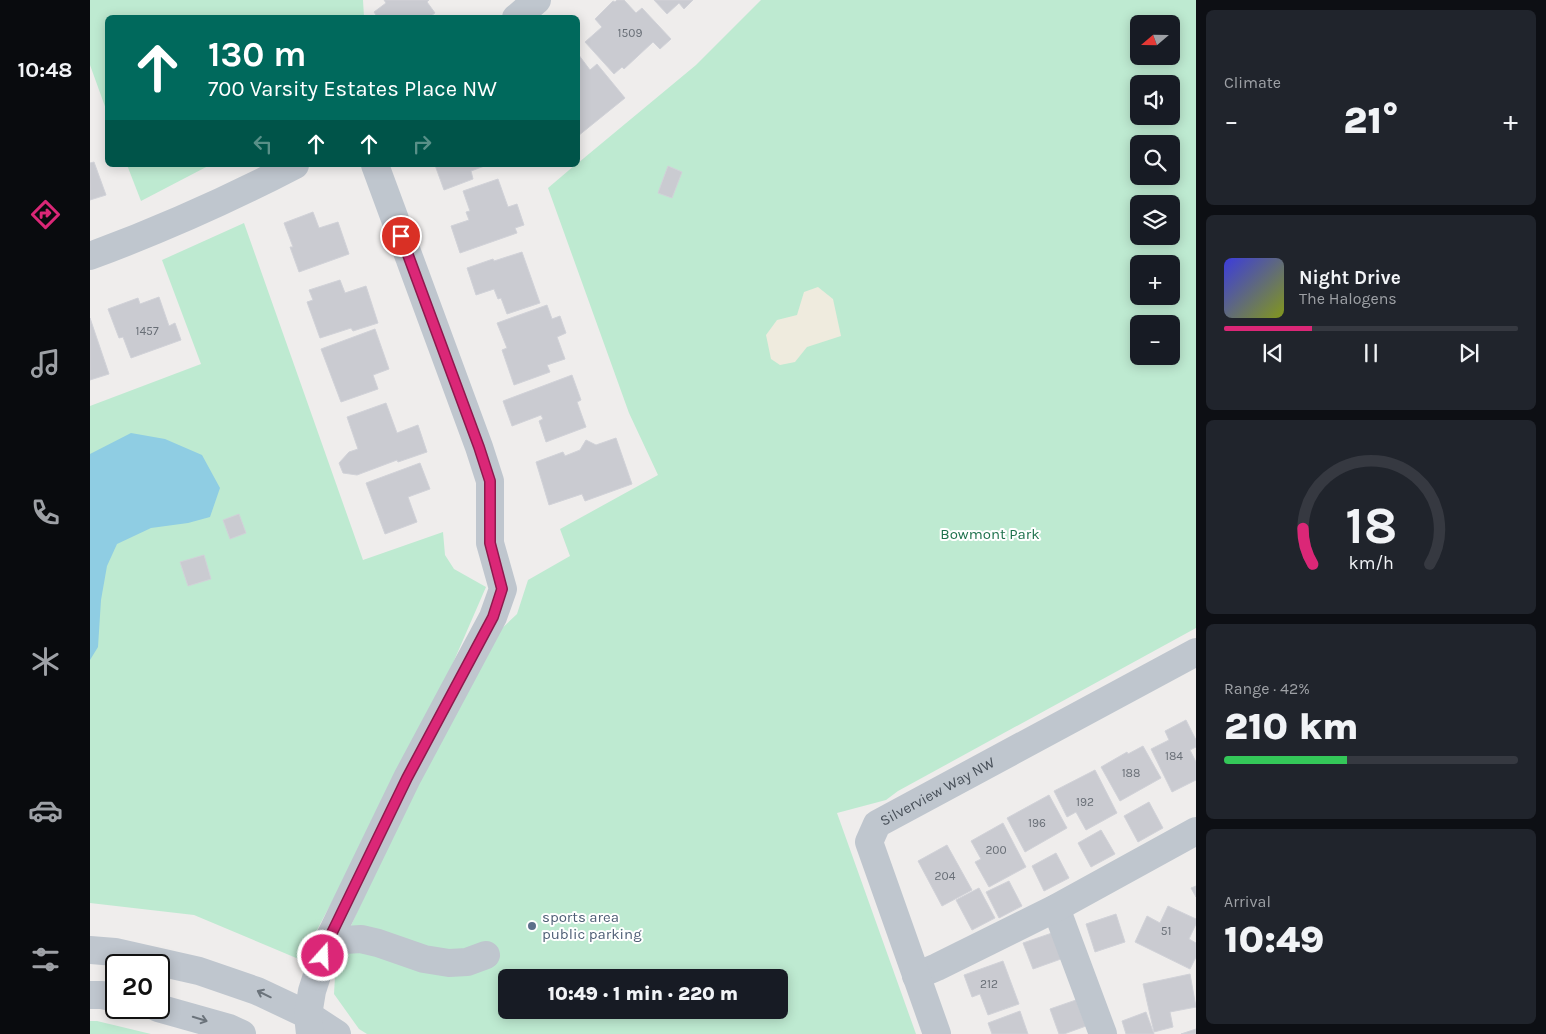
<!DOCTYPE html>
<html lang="en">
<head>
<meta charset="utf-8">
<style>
  :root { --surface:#171b24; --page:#20242c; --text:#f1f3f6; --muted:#9ea1a6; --line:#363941; --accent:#db2777 }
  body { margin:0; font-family:Karla,sans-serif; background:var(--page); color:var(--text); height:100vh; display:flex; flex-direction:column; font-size:19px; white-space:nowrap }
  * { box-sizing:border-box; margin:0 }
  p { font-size:16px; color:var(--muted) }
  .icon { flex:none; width:28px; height:28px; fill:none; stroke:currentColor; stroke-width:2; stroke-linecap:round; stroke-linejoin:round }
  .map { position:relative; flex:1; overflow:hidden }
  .panel { display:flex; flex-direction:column; gap:10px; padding:10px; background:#0d0f14; width:350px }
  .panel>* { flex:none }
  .guide { position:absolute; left:15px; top:15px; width:475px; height:152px; border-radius:8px; box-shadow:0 2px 12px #0003; background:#00695c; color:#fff; overflow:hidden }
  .needle { width:32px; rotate:250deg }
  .fabs { position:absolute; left:1040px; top:15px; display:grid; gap:10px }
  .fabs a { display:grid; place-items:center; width:50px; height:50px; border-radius:8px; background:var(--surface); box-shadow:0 2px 12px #0003; font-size:25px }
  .speed { position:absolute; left:15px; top:954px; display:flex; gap:10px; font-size:25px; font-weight:700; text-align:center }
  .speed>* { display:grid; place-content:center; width:65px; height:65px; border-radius:50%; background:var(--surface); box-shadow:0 2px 12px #0003; line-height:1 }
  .speed .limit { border:2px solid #111; border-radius:8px; background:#fff; color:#111 }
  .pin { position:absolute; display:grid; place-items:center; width:42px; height:42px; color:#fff; margin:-21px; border:2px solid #fff; border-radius:50%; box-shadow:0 1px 5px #0007 }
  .me { position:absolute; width:55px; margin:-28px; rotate:20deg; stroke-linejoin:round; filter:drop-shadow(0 0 4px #0008) }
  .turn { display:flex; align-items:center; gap:18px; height:105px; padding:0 20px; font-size:22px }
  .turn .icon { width:65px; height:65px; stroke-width:2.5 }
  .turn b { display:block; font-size:35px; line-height:42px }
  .lanes { display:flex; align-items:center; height:48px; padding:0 20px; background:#0003; justify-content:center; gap:25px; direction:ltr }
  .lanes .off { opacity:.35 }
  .big { font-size:38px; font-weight:800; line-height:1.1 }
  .panel .tile { flex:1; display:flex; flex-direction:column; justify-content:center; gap:8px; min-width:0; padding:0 18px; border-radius:8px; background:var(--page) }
  .panel .dial { align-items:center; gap:0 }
  .dial svg { height:130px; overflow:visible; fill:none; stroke:var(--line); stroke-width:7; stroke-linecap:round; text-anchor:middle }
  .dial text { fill:var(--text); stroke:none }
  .song { display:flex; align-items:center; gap:15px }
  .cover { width:60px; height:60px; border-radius:8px; background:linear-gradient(135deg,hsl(240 70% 55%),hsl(70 70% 35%)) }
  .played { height:5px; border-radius:2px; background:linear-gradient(90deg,var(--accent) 30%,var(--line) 30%) }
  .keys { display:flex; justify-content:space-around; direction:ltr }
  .heat { display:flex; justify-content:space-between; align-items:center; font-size:28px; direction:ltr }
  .charge { height:8px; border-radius:4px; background:linear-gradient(90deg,#34c759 42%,var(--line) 0) }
  .trip { position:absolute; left:408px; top:969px; width:290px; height:50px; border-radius:8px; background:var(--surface); box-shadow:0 2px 12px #0003; font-weight:800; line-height:50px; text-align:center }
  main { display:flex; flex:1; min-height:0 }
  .dock { display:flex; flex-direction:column; width:90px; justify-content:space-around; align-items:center; background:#090b0e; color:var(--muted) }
  .dock .icon { width:35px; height:35px }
  .dock .on { color:var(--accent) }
  .dock b { font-size:22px; color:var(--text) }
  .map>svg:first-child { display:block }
  .green { fill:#beead1; fill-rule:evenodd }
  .sand { fill:#efebde }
  .water { fill:#8fcde3 }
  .building { fill:#cacbd1; stroke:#d1d2d8 }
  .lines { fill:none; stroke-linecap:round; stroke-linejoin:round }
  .minor { stroke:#bfc6ce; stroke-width:28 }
  .oneway { stroke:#6b737b }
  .route-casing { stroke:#8e194d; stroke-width:12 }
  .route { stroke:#db2777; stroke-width:9 }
  .service-dot { fill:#5c6f8a; stroke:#fff; stroke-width:2 }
  .labels { text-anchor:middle; stroke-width:4; stroke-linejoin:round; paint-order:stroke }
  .number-label { font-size:12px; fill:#686e76 }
  .park-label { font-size:15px; fill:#1f724d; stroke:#fff }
  .street-label { font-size:15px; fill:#474f58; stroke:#fff }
  .service-label { font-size:15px; fill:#4e5e75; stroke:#fff; text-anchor:start }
</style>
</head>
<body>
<main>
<nav class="dock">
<b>10:48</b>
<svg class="icon on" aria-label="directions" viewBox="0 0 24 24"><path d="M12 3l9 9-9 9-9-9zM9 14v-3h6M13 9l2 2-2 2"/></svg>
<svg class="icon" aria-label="music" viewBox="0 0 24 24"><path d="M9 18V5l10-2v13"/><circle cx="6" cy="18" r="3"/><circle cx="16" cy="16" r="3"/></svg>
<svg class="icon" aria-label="phone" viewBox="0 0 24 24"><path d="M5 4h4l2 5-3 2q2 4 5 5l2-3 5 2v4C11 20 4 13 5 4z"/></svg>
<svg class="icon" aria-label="climate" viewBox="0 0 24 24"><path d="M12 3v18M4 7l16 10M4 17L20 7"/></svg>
<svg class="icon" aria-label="car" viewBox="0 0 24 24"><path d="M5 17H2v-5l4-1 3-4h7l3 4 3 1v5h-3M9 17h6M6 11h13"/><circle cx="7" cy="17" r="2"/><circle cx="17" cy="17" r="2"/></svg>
<svg class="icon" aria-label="filters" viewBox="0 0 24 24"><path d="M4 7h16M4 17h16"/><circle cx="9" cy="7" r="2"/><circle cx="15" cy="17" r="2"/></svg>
</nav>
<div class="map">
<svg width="1106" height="1034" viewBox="0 0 1106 1034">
  <rect width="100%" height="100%" fill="#efedec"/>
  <g class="green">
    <polygon points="0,0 273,0 274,17 18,18 17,112 0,65"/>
    <path d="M671 0H1106V628L808 791 796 800 747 813 826 1034H277L269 1029 244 994 246 959 322 790 405 635 427 614 438 580 480 556 470 529 568 475 539 413 458 188 485 165H488V163L606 65ZM1049 24H1081V56H1049ZM1049 84H1081V116H1049ZM1049 144H1081V176H1049ZM1049 204H1081V236H1049ZM1049 264H1081V296H1049ZM1049 324H1081V356H1049ZM416 978H689V1010H416Z"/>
    <polygon points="37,165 120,165 51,201"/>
    <polygon points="154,223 273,560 353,532 355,555 364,569 396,587 363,663 312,770 211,960 104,915 0,903 0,406 111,364 72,260"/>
    <polygon points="0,1021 7,1021 61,1034 0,1034"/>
  </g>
  <polygon class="sand" points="728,287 743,299 751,336 717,347 705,362 690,365 681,359 676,335 687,320 707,315 714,292"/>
  <polygon class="water" points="41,433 75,439 112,455 130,488 120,517 98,523 61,528 27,544 17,566 11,600 8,647 0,660 0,454"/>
  <g class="building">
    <polygon points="294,0 339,0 337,2 345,13 338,18 288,18 284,12 296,3"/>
    <polygon points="527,0 534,0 546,13 552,8 581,39 570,49 563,42 534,69 532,67 524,74 495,42 512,27 505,19 523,1 525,2"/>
    <polygon points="564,0 603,0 594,9 589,3 577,14"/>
    <polygon points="488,54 500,70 507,64 535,98 488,136"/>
    <polygon points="4,162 16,195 0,200 0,163"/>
    <polygon points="345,165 397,165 381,171 383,179 354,190"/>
    <polygon points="578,166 592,172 582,198 568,193"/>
    <polygon points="408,179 418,207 427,204 434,225 425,228 427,233 370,253 361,226 379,220 376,212 380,211 373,191"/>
    <polygon points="223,212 229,228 248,222 259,254 209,272 200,247 203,247 194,223"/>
    <polygon points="432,252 450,303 417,314 411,298 408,299 404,289 386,295 377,268 403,259 404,261"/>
    <polygon points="250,280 255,293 276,286 288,323 263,331 261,328 230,338 217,302 223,300 219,290"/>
    <polygon points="69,297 79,326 85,323 91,340 41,358 33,337 29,338 18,309 48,298 50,304"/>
    <polygon points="457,305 462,319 470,316 476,333 467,337 475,359 457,365 460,372 424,385 412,350 417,348 407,323"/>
    <polygon points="0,318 19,374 0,380"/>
    <polygon points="285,329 299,369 283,375 288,389 251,402 231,349"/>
    <polygon points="482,375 491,400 487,402 496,427 456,442 449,421 453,419 451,415 422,426 413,401"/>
    <polygon points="296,403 307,433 328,425 337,452 308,462 307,460 267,475 253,473 249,463 259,452 268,449 257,417"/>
    <polygon points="526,438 542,484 495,501 492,494 459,505 446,462 473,452 475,456 490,450 496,440 506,445"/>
    <polygon points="330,463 340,489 318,497 327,522 295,534 276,483"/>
    <polygon points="149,514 156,533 140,539 133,520"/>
    <polygon points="114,555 121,579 98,586 90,562"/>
    <polygon points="1096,720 1106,740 1106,747 1100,750 1106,762 1106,780 1082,792 1061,749 1079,740 1075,731"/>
    <polygon points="1053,746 1071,778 1030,801 1011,767 1037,752 1038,754"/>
    <polygon points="1005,770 1027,813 996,830 986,812 977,817 964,791"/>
    <polygon points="959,795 977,828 935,852 917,818"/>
    <polygon points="1059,802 1073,828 1048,842 1034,816"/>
    <polygon points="913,823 936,867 899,887 885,862 891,859 881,841"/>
    <polygon points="1011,830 1025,854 1001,867 988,843"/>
    <polygon points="857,845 882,890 852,906 828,861"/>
    <polygon points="966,853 979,878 954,891 942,866"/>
    <polygon points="919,881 932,906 909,918 896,892"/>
    <polygon points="1106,886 1106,897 1101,888"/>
    <polygon points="889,888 905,918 882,930 866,900"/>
    <polygon points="1078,906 1106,919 1106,924 1099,939 1106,943 1106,957 1100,969 1045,942 1057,916 1070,923"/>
    <polygon points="1026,914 1035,942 1005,952 996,924"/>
    <polygon points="962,933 971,959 943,969 933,943"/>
    <polygon points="913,961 929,1004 898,1015 890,994 882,997 874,975"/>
    <polygon points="1100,974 1106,1007 1080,1012 1083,1027 1064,1032 1053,984"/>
    <polygon points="986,1000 996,1026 974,1034 969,1034 960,1009"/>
    <polygon points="930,1011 938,1034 902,1034 898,1023"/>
    <polygon points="1056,1012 1064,1034 1036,1034 1032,1021"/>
    <polygon points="1106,1029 1106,1034 1091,1034"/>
  </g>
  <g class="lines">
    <g class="minor">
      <polyline points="426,18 447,0"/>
      <path d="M0 256C70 230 138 200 205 165"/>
      <polyline points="966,908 1013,1034"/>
      <polyline points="238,941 271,939 288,943 334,959 359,963 377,962 396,955"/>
      <polyline points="0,950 25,952 109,971 167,991 218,1015 247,1034"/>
      <polyline points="826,976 847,967 966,908 1106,831"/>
      <polyline points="0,995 12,995 26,998"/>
      <polyline points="68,1008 139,1028 152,1034"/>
      <polyline points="220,1034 218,1015 222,991 238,941 317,778 403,617 413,589 400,543 400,481 389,447 285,165"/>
      <path id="s1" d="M847 1034 779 842 787 824 1106 652"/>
    </g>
  </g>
  <defs><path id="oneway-shaft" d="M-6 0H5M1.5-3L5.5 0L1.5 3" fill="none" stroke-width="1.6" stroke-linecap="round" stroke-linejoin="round" transform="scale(1.25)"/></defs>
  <g class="oneway">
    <use href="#oneway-shaft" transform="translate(174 994) rotate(-154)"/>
    <use href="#oneway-shaft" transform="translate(110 1019) rotate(17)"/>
  </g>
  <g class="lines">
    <defs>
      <polyline id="route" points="233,956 238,941 317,778 403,617 412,589 400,543 400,481 389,447 311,236"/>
    </defs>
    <use href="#route" class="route-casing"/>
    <use href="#route" class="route"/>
  </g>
  <circle class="service-dot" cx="442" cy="926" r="5"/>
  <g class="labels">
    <g class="number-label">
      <text x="540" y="37">1509</text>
      <text x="57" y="335">1457</text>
      <text x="1084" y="760">184</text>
      <text x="1041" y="777">188</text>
      <text x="995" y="806">192</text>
      <text x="947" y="827">196</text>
      <text x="906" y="854">200</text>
      <text x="855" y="880">204</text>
      <text x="1076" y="935">51</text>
      <text x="899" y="988">212</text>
    </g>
    <g class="park-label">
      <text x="900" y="539">Bowmont Park</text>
    </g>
    <g class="street-label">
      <text dy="5" stroke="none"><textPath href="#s1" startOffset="292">Silverview Way NW</textPath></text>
    </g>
    <g class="service-label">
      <text x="452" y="922">sports area<tspan x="452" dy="17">public parking</tspan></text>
    </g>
  </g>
</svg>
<div class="fabs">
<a><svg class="needle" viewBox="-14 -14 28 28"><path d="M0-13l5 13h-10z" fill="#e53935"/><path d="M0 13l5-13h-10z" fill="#9ea1a6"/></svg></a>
<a><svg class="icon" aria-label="sound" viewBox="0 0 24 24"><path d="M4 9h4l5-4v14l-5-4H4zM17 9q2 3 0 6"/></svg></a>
<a><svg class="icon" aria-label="search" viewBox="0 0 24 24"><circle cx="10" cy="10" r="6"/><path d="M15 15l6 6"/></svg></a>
<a><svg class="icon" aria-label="layers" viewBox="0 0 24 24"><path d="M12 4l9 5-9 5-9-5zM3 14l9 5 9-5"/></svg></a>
<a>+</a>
<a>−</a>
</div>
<div class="speed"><div class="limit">20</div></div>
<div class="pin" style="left:311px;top:236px;background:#d93025"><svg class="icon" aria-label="arrive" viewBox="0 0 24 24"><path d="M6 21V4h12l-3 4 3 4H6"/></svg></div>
<svg class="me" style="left:233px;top:956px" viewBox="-20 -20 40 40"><circle r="17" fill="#db2777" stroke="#fff" stroke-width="3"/><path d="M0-11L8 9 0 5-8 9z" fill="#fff"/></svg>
<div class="trip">10:49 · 1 min · 220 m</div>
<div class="guide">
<div class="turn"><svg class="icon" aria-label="ahead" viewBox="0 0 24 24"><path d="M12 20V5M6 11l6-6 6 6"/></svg><div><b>130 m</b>700 Varsity Estates Place NW</div></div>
<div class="lanes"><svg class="icon off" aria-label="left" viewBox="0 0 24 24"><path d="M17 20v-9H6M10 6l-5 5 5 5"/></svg><svg class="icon" aria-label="ahead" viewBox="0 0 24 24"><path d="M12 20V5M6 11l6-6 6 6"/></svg><svg class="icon" aria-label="ahead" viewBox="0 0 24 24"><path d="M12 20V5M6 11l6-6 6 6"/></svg><svg class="icon off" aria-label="right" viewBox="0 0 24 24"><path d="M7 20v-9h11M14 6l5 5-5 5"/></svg></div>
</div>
</div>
<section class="panel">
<div class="tile"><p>Climate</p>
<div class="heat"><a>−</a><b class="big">21°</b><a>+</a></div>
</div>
<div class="tile">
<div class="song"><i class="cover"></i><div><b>Night Drive</b><p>The Halogens</p></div></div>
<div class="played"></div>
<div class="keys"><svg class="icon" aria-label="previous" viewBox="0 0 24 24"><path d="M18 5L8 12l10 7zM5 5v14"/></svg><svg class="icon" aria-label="pause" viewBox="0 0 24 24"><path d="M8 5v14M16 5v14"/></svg><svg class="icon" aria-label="next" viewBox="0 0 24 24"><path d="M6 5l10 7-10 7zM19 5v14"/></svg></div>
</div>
<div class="tile dial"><svg viewBox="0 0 100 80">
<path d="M14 69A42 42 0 1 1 86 69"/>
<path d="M14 69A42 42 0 0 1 8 47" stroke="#db2777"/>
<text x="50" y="56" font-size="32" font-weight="700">18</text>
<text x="50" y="72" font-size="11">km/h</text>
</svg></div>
<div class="tile"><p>Range · 42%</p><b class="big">210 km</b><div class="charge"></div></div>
<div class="tile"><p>Arrival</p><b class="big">10:49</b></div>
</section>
</main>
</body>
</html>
